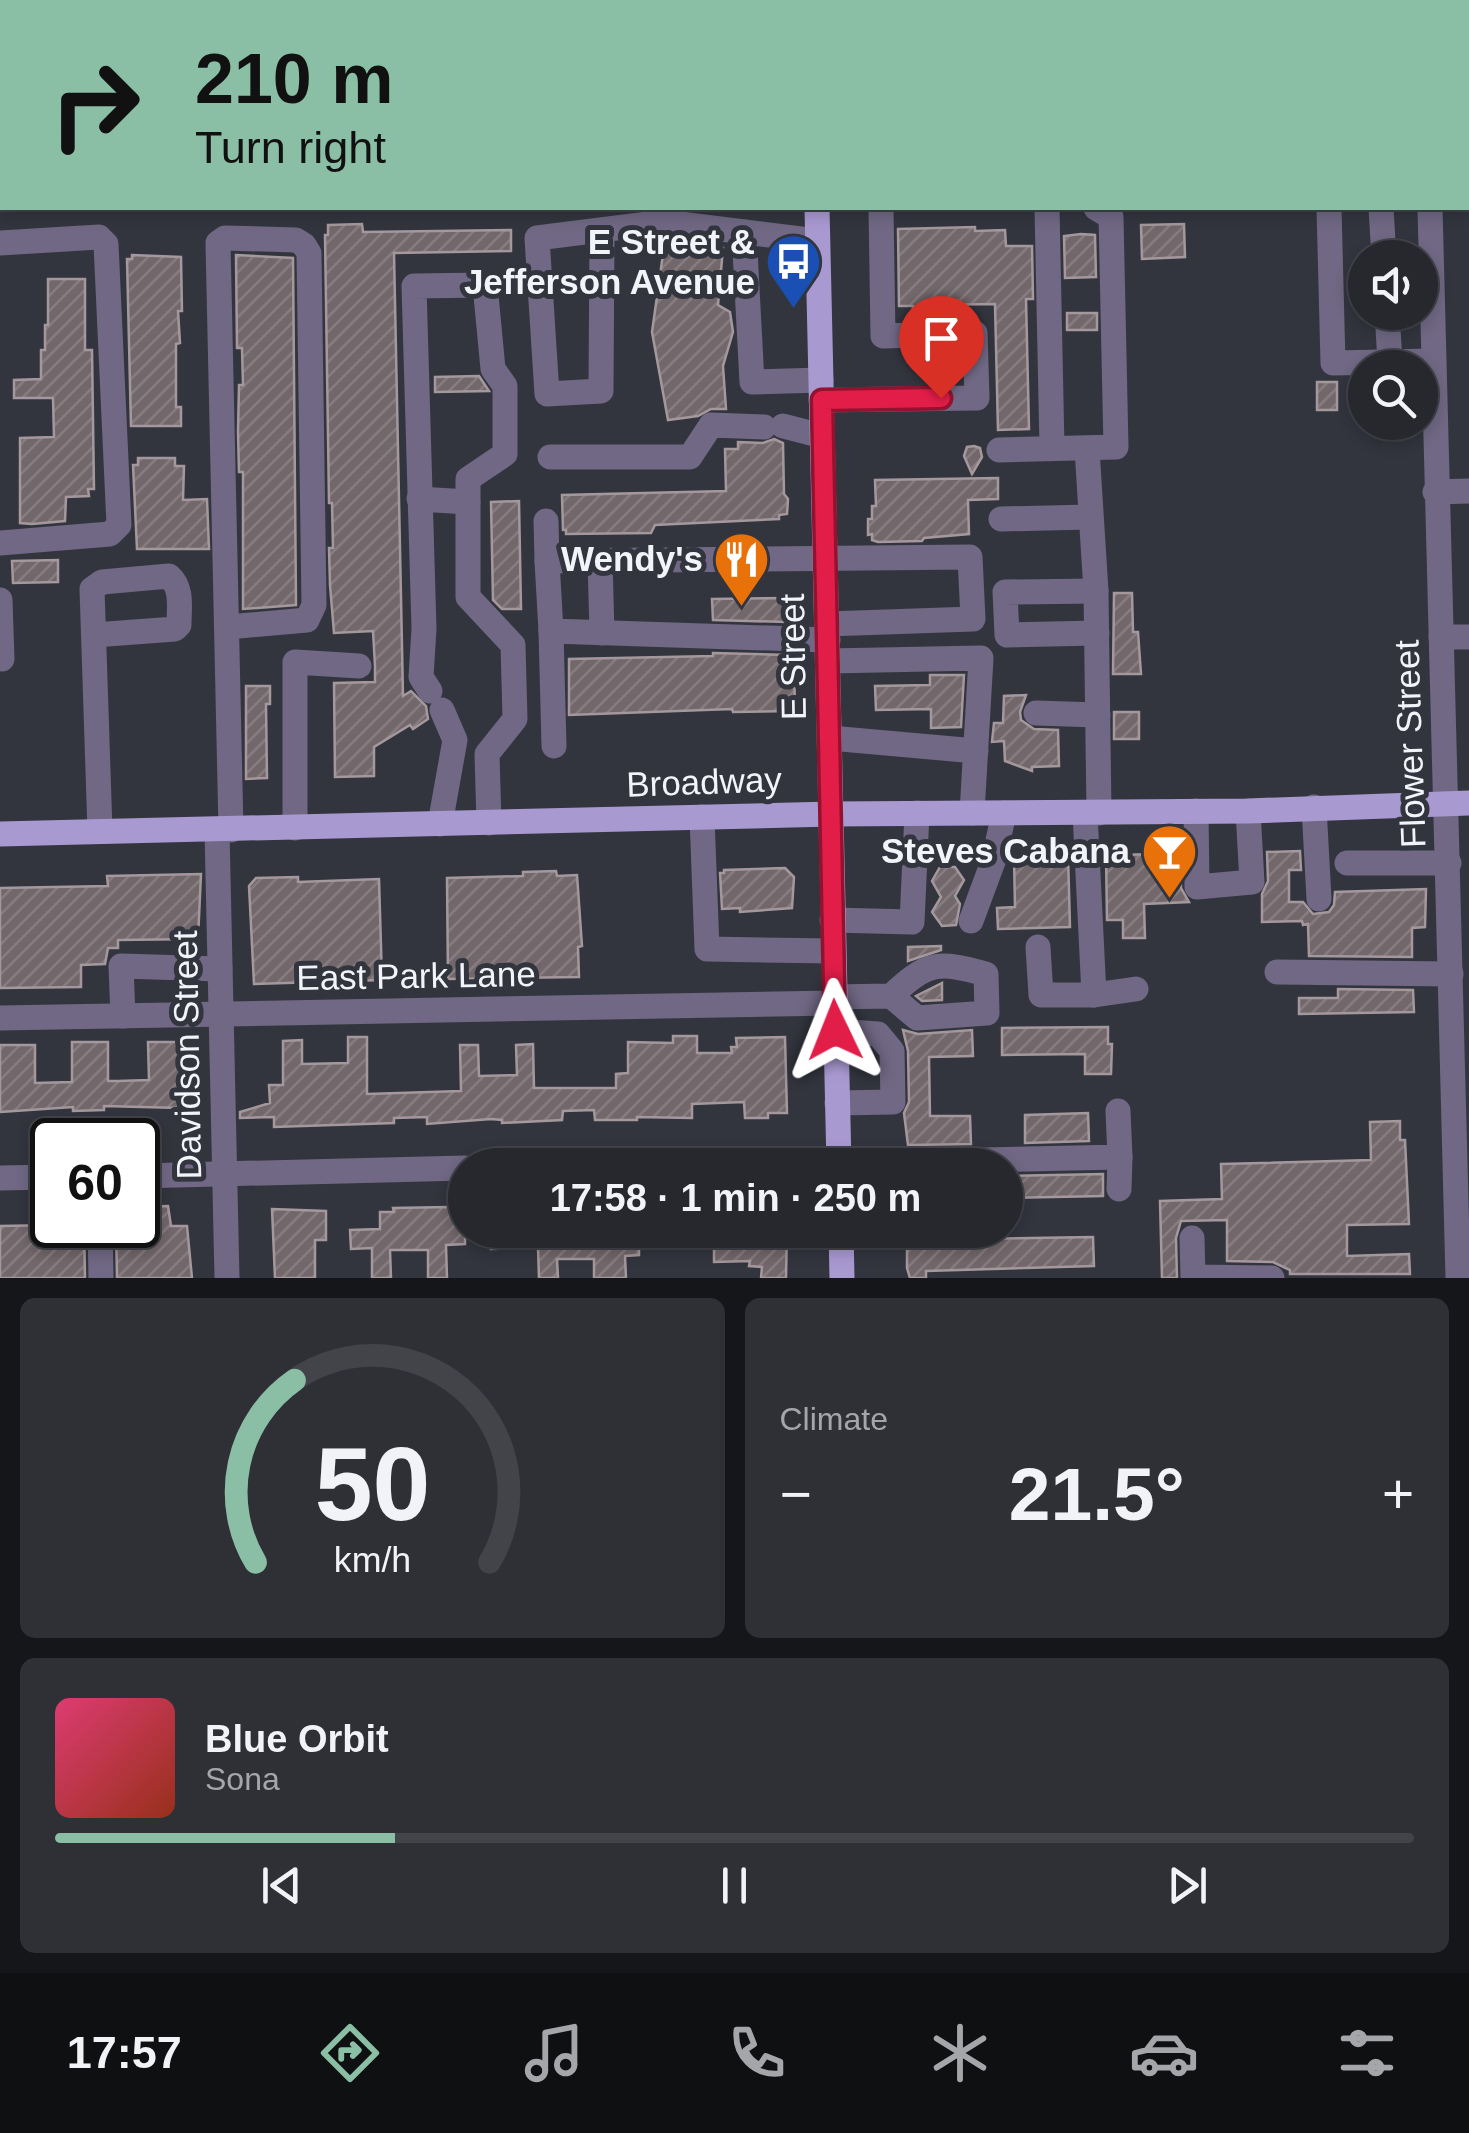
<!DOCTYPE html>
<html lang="en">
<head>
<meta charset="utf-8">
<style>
  :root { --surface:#26282e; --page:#2e3036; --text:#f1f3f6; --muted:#a4a6aa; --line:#42444a; --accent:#8abfa5 }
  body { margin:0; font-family:Helvetica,sans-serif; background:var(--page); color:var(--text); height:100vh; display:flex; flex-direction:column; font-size:38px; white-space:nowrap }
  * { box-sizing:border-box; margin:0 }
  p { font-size:32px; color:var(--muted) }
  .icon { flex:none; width:55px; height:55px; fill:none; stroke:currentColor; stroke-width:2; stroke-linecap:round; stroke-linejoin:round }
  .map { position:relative; height:1278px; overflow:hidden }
  .sheet { display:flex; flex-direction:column; gap:20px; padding:20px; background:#151619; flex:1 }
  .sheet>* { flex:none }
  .top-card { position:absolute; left:0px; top:0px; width:1470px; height:210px; box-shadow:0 5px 15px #0003,0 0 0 2px var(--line); background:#8abfa5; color:#111; overflow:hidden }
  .controls { position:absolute; left:1348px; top:240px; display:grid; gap:20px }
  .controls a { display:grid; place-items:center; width:90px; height:90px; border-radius:50%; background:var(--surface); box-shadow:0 5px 15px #0003,0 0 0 2px var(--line); font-size:50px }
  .speed { position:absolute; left:30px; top:1118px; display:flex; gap:20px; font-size:50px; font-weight:700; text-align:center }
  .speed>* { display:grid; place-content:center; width:130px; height:130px; border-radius:50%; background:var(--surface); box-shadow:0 5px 15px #0003,0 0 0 2px var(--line); line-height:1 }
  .speed .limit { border:5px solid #111; border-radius:15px; background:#fff; color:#111 }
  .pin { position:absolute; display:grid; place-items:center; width:85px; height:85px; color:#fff; margin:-102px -42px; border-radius:50% 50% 50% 0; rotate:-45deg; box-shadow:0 0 10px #0007 }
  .pin .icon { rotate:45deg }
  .me { position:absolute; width:110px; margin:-55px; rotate:358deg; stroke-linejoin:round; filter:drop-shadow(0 0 8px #0008) }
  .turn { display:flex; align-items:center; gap:35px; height:210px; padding:0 30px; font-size:45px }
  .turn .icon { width:130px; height:130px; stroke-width:2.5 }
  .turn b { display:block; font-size:70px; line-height:85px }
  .big { font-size:75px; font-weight:800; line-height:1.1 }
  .sheet .tile { flex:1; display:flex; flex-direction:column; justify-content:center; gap:15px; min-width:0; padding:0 35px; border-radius:15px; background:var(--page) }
  .sheet .dial { align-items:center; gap:0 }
  .dial svg { height:260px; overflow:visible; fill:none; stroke:var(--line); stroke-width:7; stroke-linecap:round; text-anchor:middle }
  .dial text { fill:var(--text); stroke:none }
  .song { display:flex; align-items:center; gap:30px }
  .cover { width:120px; height:120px; border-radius:15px; background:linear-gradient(135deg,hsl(340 70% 55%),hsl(10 70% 35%)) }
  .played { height:10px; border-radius:5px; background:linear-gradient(90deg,var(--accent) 25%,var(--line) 25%) }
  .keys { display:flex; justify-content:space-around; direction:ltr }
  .heat { display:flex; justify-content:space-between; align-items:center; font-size:55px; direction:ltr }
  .sheet .tiles { flex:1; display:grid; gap:20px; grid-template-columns:1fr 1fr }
  .tile:last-child { grid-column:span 2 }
  .trip { position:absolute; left:448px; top:1148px; width:575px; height:100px; border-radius:50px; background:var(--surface); box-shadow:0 5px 15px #0003,0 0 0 2px var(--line); font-weight:800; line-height:100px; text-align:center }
  .dock { display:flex; height:160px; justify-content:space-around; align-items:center; background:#0f1012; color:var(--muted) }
  .dock .icon { width:70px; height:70px }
  .dock .on { color:var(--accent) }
  .dock b { font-size:45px; color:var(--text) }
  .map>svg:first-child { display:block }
  .building { fill:url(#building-hatch); stroke:#a4989c; stroke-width:2.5 }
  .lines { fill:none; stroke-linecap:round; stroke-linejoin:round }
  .minor { stroke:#706884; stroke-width:25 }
  .major { stroke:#a999d1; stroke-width:25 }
  .route-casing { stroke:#92132f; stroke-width:25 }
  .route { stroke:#e11d48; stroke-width:18 }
  .labels { text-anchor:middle; stroke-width:10; stroke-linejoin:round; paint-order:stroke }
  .poi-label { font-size:35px; font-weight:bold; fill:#f2f4fa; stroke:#32353e; text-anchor:end }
  .street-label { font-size:35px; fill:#f2f4fa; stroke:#32353e }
</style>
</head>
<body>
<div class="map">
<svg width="1469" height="1278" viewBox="0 0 1469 1278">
  <defs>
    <pattern id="building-hatch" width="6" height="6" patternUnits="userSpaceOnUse" patternTransform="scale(2.5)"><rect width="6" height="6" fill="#72676b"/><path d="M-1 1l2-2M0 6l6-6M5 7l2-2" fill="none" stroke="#877d81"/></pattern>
  </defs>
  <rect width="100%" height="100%" fill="#32353e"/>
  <g class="building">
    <polygon points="362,224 363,232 511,230 511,251 394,253 403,696 411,691 426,706 428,719 413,729 410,725 374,747 374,776 335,777 334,683 375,682 375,666 373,631 334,633 330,585 329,548 333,548 332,503 329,503 325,235 328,235 328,225"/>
    <polygon points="1184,224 1185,257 1142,259 1141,225"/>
    <polygon points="975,227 975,231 1005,230 1006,246 1032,246 1033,299 1026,299 1029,429 998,430 995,304 932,305 933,317 913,317 913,306 899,306 898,229"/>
    <polygon points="1081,234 1095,235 1096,277 1065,278 1064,236"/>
    <polygon points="665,240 723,248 718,305 730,312 733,332 723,366 726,409 711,409 698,416 668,420 652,332"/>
    <polygon points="132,255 181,257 182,311 178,311 180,343 176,344 176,407 181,407 181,426 131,426 127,259 132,259"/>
    <polygon points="236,255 293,258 296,605 243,609 243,472 239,472 238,432 239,385 243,385 242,348 237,348"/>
    <polygon points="48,279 85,279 85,350 92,350 94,489 88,489 89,496 66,497 65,521 32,524 20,523 20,438 54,437 53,398 14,398 14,380 41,379 41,350 45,350 45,325 48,325"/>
    <rect x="1067" y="313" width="30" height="17"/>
    <polygon points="479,376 489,391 435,392 435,377"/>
    <rect x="1317" y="382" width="20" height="28"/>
    <polygon points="774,439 783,443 784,494 788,499 787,514 779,515 779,519 655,525 651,533 566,534 566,530 563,530 562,495 726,491 725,449 738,449 738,442 763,443"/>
    <polygon points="974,446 980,448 982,457 972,474 964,456 967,447"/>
    <polygon points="138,458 175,458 175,466 184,466 183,500 207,499 209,549 137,549 133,465 138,465"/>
    <polygon points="998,478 998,499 968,500 969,534 924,538 922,541 878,542 872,540 872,534 868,535 868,519 872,519 872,506 876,506 875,480"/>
    <polygon points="519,501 521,609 502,609 493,600 491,502"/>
    <polygon points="58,560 58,582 13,583 12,561"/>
    <polygon points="1114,593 1132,593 1133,632 1138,632 1141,674 1113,674"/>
    <polygon points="786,598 786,622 713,620 712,599"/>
    <polygon points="713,653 788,655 788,663 794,663 795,711 733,712 732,709 569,715 569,659 713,656"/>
    <polygon points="930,675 964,675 961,727 931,728 931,709 876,710 875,686 930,685"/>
    <polygon points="246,686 270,686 270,704 266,704 267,778 246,779"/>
    <polygon points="1026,695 1020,712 1021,720 1034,729 1058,730 1059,766 1032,767 1032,771 1005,761 1004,741 992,742 994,723 1003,723 1004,696"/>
    <rect x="1114" y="712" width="25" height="27"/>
    <polygon points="1169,849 1180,849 1181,888 1189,902 1144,904 1145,938 1123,938 1123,920 1107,920 1106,855 1169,854"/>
    <polygon points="1300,851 1301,870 1289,870 1289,902 1303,902 1313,914 1329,912 1334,905 1335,892 1426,889 1425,927 1412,928 1412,957 1309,956 1308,924 1303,925 1302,921 1262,922 1262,894 1268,881 1267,852"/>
    <polygon points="1068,855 1070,927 998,929 997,908 1015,907 1014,857"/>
    <polygon points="940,867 955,867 964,880 955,896 960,904 956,925 942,926 932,912 941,897 932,881"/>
    <polygon points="785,868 794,877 792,908 740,912 740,908 722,909 720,873 724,873 724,870"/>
    <polygon points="556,871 557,876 577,875 582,946 578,947 579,977 448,979 447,878 523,876 523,872"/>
    <polygon points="201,874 198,939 118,940 118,948 108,948 105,964 81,965 81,987 0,988 0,888 108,886 107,876"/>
    <polygon points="298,877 298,882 379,879 382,980 254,984 249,886 256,878"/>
    <polygon points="941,946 941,950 908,961 908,947"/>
    <polygon points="942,983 942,1000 922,1001 916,996"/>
    <polygon points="1338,989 1413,990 1414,1012 1299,1014 1299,998 1338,998"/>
    <polygon points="1108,1027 1108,1044 1112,1044 1111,1074 1085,1074 1085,1054 1002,1055 1002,1028"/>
    <polygon points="903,1030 918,1034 972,1030 973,1056 929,1057 930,1116 970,1116 971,1144 908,1145 904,1113 909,1102 908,1051"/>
    <polygon points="673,1036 697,1036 697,1053 732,1053 731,1047 737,1047 736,1038 785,1037 787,1113 768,1113 768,1118 745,1118 744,1102 692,1104 692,1118 637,1117 637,1120 595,1120 594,1110 563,1111 562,1120 502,1123 502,1120 491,1119 427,1124 427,1117 394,1118 394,1123 274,1127 274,1117 240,1118 240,1112 270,1103 269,1085 283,1085 283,1041 302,1040 302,1064 348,1063 348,1037 367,1037 367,1094 461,1091 460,1045 478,1045 479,1076 517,1075 516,1045 533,1044 534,1088 616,1088 616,1074 628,1073 628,1042 673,1043"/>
    <polygon points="72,1042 108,1042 108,1081 118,1081 149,1080 148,1042 184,1042 184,1080 193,1079 193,1104 178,1105 179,1108 104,1106 104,1110 73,1111 73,1107 0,1112 0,1045 35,1045 35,1083 72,1082"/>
    <polygon points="1088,1113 1089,1141 1025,1143 1025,1115"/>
    <polygon points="1400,1121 1400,1140 1405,1140 1409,1224 1347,1225 1347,1256 1409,1254 1410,1274 1290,1274 1290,1270 1273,1262 1227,1261 1227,1220 1181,1221 1176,1238 1177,1278 1162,1278 1160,1201 1222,1199 1221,1164 1371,1160 1370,1122"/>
    <polygon points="1103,1174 1103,1196 1005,1198 1005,1176"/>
    <polygon points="168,1206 171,1226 187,1226 192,1278 117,1278 116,1225 138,1225 138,1207"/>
    <polygon points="449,1207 449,1210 465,1210 465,1244 446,1245 447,1278 428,1278 428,1250 390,1250 391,1278 372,1278 372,1248 351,1249 350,1230 380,1229 380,1212 394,1212 393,1208"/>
    <polygon points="272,1209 326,1211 326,1240 315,1240 315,1278 275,1278"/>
    <polygon points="55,1225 84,1225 85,1278 0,1278 0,1226"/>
    <polygon points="490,1230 672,1230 673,1247 639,1248 639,1255 625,1256 626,1278 594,1278 594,1259 557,1259 558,1278 539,1278 538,1248 491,1249"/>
    <polygon points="758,1230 787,1230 786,1278 761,1278 762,1267 749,1266 750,1261 714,1262 714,1244 759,1243"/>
    <polygon points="1093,1237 1094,1266 926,1271 926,1278 910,1278 907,1268 907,1240"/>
  </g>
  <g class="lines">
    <g class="minor">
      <polyline points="493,0 493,2"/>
      <polyline points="1033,0 1033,2"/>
      <polyline points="1241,0 1241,2"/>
      <polyline points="1425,0 1425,2"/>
      <polyline points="177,2 177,0"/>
      <polyline points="1468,187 1469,187"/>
      <polyline points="1047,208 1052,448"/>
      <polyline points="1329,208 1333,363 1433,361"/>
      <polyline points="1381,208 1384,258"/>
      <polyline points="1430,208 1458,1278"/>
      <polyline points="602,230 601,391 547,394 537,238 664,222 817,241"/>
      <polyline points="744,232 752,382 821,380"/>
      <polyline points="0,243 99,237 106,244 119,525 110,534 0,543"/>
      <polyline points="1387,312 1390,362"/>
      <polyline points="821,400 977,398 975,333 883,336 881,208"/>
      <polyline points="783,426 822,436"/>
      <polyline points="1087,449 1096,591 1099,813"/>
      <polyline points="999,450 1116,447 1111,217 1096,208"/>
      <polyline points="550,457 690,457 711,425 764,427"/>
      <polyline points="1435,492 1469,491"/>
      <polyline points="419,499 468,502"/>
      <polyline points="1001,519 1090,517"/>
      <polyline points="546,521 547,561 970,557 973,619 827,624"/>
      <polyline points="600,560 602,633"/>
      <polyline points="547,561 551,631 828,640"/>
      <polyline points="1096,591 1005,592 1007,635 1097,633"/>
      <polyline points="0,600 2,659"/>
      <polyline points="228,627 307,620 314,605 309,253 304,245 296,240 225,238 218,243 231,830"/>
      <polyline points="551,631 554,746"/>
      <path d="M94 635 175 629 179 625C179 608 183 588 169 576L102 582 92 589 100 831"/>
      <polyline points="1441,637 1469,637"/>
      <polyline points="828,661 981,658 972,813"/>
      <polyline points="430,691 421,677 424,629 414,286 485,285 493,369 505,386 505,454 468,479 468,597 513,645 515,719 487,754 489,823"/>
      <polyline points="1036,713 1098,715"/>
      <polyline points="830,738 976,751"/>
      <polyline points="1314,807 1319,899"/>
      <polyline points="1196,811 1197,887 1252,882 1248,811"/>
      <polyline points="1085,813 1094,995 1136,989"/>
      <polyline points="702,817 707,949 832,951"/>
      <polyline points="440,824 455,740 442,710"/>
      <polyline points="295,828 295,662 359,666"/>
      <polyline points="217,831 227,1278"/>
      <polyline points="1347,863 1449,863"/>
      <polyline points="832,920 912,922 917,813"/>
      <polyline points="971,921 994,859 1004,813"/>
      <polyline points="1038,947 1041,995 1094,995"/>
      <polyline points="1277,972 1451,974"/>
      <path d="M833 997 891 996 917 1018 987 1013 986 974C938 961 928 961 891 996"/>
      <polyline points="123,1016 121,966 220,969"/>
      <polyline points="0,1018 834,1003"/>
      <polyline points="835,1031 878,1034 892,1051 893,1102 837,1103"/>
      <polyline points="839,1163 1120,1157 1118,1111"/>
      <polyline points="593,1165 839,1159"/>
      <polyline points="138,1176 465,1168"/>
      <polyline points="0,1178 52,1177"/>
      <polyline points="1119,1189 1120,1157"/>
      <polyline points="100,1225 101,1278"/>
      <polyline points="1192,1238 1193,1277 1272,1278"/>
    </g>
    <g class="major">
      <polyline points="811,0 811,2"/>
      <polyline points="817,208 839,1165"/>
      <polyline points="0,834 832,814 1248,811 1469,803"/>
      <polyline points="841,1230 842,1278"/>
    </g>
  </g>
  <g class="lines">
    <defs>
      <polyline id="route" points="835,1030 822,400 941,398"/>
    </defs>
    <use href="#route" class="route-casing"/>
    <use href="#route" class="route"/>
  </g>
  <defs>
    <symbol id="bus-pin" viewBox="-11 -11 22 30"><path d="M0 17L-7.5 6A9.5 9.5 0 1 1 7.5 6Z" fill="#1a4fb4" stroke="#32353e"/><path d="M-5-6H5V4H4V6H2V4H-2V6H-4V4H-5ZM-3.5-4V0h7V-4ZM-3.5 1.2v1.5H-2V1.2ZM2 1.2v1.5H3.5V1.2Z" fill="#fff"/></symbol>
    <symbol id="restaurant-pin" viewBox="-11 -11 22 30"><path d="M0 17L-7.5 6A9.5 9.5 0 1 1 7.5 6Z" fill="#e8710a" stroke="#32353e"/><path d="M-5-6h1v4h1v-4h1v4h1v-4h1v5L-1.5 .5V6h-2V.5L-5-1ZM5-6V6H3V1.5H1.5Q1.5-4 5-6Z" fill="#fff"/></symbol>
    <symbol id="bar-pin" viewBox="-11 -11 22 30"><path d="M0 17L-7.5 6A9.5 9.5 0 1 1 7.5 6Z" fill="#e8710a" stroke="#32353e"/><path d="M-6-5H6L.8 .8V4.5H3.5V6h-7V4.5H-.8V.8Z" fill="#fff"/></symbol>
  </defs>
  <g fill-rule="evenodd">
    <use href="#bus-pin" x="762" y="230" width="63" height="86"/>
    <use href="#restaurant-pin" x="710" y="528" width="63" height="86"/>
    <use href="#bar-pin" x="1138" y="820" width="63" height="86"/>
  </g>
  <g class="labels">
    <g class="poi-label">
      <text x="755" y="254">E Street &amp;<tspan x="755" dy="40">Jefferson Avenue</tspan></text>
      <text x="703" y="571">Wendy's</text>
      <text x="1130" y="863">Steves Cabana</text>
    </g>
    <g class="street-label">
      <text transform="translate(793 657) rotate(-91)" y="12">E Street</text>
      <text transform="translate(1410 744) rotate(-92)" y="12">Flower Street</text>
      <text transform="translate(704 782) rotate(-2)" y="12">Broadway</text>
      <text transform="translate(416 976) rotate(-1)" y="12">East Park Lane</text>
      <text transform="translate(187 1055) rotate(-91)" y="12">Davidson Street</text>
    </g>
  </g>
</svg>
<div class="controls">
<a><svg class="icon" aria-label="sound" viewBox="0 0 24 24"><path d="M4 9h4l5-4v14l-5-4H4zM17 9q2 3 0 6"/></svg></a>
<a><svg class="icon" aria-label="search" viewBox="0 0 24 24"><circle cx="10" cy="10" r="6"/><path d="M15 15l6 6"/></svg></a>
</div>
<div class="speed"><div class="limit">60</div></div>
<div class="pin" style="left:941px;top:398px;background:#d93025"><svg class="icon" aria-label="arrive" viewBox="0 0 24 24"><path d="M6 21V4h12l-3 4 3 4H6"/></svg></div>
<svg class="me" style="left:835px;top:1030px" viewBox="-20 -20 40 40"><path d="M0-17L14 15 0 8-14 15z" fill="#e11d48" stroke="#fff" stroke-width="4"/></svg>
<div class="trip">17:58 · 1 min · 250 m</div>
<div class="top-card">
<div class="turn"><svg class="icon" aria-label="right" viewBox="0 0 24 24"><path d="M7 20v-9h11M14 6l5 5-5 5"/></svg><div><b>210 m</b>Turn right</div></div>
</div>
</div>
<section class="sheet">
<div class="tiles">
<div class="tile dial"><svg viewBox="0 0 100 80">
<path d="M14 69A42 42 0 1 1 86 69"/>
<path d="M14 69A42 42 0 0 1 26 13" stroke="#8abfa5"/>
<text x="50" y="56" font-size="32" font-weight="700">50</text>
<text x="50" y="72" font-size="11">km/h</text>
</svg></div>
<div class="tile"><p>Climate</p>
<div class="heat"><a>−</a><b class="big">21.5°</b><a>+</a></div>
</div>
<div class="tile">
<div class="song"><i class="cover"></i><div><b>Blue Orbit</b><p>Sona</p></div></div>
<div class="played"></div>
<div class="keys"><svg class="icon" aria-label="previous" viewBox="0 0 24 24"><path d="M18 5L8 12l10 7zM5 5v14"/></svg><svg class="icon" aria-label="pause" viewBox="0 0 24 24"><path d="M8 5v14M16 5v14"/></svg><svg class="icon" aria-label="next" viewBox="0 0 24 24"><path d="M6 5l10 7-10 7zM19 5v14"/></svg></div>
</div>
</div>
</section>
<nav class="dock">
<b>17:57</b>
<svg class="icon on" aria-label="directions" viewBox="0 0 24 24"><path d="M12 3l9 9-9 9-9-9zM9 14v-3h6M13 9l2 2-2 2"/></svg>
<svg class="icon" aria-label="music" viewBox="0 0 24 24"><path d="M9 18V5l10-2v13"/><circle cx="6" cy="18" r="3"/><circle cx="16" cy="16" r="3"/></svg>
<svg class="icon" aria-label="phone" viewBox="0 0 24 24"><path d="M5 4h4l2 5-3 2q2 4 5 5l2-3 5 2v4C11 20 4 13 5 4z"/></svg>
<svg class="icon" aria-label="climate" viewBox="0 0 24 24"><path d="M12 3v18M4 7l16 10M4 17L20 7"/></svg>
<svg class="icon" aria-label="car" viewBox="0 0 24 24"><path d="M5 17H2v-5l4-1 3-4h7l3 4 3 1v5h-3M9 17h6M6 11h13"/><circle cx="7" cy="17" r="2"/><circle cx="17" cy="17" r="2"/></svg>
<svg class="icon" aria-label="filters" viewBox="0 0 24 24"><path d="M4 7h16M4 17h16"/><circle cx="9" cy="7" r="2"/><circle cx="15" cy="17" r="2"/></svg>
</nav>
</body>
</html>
